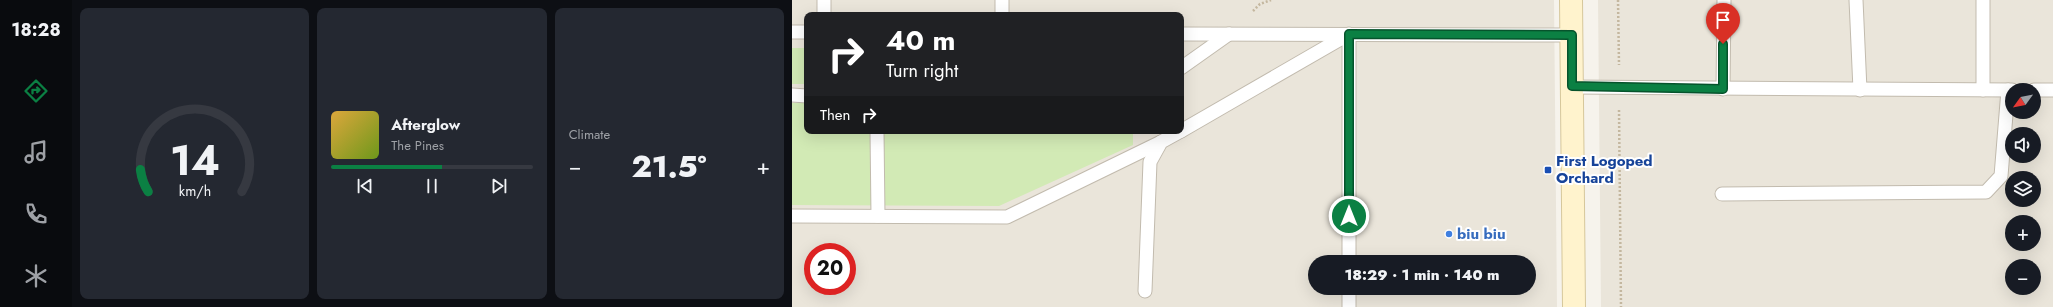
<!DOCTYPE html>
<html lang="en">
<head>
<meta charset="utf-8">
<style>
  :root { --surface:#171b24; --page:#242831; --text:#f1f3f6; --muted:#9ea1a6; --line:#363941; --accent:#0b8043 }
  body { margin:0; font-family:Jost,sans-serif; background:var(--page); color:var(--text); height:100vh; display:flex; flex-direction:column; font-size:15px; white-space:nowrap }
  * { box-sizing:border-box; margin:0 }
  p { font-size:13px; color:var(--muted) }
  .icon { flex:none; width:22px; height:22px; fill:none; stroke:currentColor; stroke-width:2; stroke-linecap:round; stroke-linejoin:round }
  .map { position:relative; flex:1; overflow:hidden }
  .side { display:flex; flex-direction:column; gap:8px; padding:8px; background:#0d0f14; width:720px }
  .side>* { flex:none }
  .hud { position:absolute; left:12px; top:12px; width:380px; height:122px; border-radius:8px; box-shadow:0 4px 16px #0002; background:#202124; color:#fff; overflow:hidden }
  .needle { width:26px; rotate:237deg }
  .controls { position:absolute; left:1213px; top:83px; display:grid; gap:8px }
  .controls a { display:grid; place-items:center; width:36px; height:36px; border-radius:50%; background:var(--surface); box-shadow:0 4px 16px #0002; font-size:20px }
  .speed { position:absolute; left:12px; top:243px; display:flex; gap:8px; font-size:20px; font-weight:700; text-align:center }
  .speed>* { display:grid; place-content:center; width:52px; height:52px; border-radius:50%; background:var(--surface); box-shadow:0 4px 16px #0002; line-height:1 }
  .speed .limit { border:6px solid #d22; background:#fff; color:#111 }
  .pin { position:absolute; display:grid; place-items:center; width:34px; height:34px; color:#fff; margin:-41px -17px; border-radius:50% 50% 50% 0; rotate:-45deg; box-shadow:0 0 4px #0007 }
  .pin .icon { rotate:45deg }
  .me { position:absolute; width:44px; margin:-22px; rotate:0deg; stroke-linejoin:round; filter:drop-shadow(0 0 3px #0008) }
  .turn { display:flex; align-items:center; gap:14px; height:84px; padding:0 16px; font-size:18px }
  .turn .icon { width:52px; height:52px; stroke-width:2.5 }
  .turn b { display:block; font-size:28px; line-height:34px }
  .then { display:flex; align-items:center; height:38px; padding:0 16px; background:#0003; gap:8px; font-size:15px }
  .big { font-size:30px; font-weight:800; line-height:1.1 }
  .side .tile { flex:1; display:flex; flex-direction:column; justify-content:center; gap:6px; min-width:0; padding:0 14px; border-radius:8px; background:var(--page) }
  .side .dial { align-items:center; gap:0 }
  .dial svg { height:104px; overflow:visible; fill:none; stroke:var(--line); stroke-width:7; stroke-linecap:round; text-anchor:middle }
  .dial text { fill:var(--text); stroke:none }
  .song { display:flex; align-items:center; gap:12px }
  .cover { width:48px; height:48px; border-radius:6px; background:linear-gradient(135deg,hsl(40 70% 55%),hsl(80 70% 35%)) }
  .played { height:4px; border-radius:2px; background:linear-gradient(90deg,var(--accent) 55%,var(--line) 55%) }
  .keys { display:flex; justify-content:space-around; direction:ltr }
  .heat { display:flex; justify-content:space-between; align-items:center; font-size:22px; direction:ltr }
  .side .tiles { flex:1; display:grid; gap:8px; grid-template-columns:repeat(3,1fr) }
  .trip { position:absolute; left:516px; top:255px; width:228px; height:40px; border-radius:20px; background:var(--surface); box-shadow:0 4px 16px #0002; font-weight:800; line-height:40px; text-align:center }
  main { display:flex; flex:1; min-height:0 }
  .menu { display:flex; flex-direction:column; width:72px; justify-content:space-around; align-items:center; background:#090b0e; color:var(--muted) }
  .menu .icon { width:28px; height:28px }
  .menu .selected { color:var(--accent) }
  .menu b { font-size:18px; color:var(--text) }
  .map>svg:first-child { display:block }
  .residential { fill:#eae5da; fill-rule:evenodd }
  .green { fill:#d2eab5 }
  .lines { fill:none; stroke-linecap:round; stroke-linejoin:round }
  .lane-casing { stroke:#c2bbae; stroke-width:15 }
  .secondary-casing { stroke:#d6c79b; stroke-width:24 }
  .path { stroke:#c4b79f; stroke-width:2.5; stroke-dasharray:2 2; stroke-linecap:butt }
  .lane { stroke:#fff; stroke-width:13 }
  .secondary { stroke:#fff3cd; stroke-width:22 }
  .route-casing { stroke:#07532c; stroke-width:10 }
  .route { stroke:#0b8043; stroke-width:7 }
  .transit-dot { fill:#1a4fb4; stroke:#fff; stroke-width:1.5 }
  .shop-dot { fill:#3f7fe0; stroke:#fff; stroke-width:1.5 }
  .labels { text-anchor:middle; stroke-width:4; stroke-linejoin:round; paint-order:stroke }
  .transit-label { font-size:15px; font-weight:bold; fill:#164399; stroke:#fff; text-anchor:start }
  .shop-label { font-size:15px; font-weight:bold; fill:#366cbe; stroke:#fff; text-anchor:start }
</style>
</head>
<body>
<main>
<nav class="menu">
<b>18:28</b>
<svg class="icon selected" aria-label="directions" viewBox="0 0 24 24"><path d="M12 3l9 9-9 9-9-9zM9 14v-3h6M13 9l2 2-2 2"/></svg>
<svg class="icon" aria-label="music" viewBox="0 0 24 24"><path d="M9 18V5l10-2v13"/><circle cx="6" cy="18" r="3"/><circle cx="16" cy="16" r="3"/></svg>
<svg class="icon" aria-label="phone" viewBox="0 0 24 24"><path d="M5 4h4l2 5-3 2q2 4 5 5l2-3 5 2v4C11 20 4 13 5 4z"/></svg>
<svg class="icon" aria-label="climate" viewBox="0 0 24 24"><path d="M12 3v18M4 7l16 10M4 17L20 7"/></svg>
</nav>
<section class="side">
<div class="tiles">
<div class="tile dial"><svg viewBox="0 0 100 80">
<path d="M14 69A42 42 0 1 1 86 69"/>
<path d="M14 69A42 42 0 0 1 8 52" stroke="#0b8043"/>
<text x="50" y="56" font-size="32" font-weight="700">14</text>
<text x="50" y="72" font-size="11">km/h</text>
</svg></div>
<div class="tile">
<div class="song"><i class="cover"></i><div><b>Afterglow</b><p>The Pines</p></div></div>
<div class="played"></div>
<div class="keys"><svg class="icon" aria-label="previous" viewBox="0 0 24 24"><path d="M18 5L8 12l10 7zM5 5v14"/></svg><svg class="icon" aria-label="pause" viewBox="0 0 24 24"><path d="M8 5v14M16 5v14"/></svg><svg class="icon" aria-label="next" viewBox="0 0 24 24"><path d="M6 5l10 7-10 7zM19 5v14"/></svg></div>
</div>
<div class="tile"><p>Climate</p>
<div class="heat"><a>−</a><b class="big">21.5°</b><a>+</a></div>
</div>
</div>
</section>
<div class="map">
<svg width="1261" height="307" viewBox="0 0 1261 307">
  <rect width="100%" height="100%" fill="#f6f3ec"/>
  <g class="residential">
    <path d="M0 0H762L765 307H0ZM15 15H389V131H15ZM21 252H55V286H21ZM523 262H737V288H523Z"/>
    <path d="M806 0H1261V307H809ZM1220 90H1242V112H1220ZM1220 134H1242V156H1220ZM1220 178H1242V200H1220ZM1220 222H1242V244H1220ZM1220 266H1242V288H1220Z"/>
  </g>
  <g class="green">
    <rect x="0" y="48" width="15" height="36"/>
    <polygon points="0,103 15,103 15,131 341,131 341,145 207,206 0,205"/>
  </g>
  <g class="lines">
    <defs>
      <g id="lane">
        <polyline points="32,0 32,15"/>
        <polyline points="210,0 210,15"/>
        <polyline points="1064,0 1068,90"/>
        <polyline points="0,32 15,32"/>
        <polyline points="389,34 780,35"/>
        <polyline points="389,68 437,34"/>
        <polyline points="780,87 1220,90"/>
        <polyline points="931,89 932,0"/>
        <polyline points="1191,90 1191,0"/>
        <polyline points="1242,90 1261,90"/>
        <polyline points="0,95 15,96"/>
        <polyline points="85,131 86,216"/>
        <polyline points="389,131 557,34 557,262"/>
        <polyline points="930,194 1194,192 1209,176 1216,90"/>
        <polyline points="0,216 215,217 369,142"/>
        <polyline points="353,291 358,162 369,142 389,131"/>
        <polyline points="557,307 557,288"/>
      </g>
      <polyline id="secondary" points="779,0 782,307"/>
    </defs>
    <use href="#lane" class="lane-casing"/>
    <use href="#secondary" class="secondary-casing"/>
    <g class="path">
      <polyline points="826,0 827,65"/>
      <polyline points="461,11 468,4 479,0"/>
      <polyline points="827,110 829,307"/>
    </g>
    <use href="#lane" class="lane"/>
    <use href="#secondary" class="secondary"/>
  </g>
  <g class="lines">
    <defs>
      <polyline id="route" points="557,216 557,34 780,35 780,86 931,89 931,44"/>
    </defs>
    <use href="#route" class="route-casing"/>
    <use href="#route" class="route"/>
  </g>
  <rect class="transit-dot" x="752" y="166" width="8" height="8" rx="2"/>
  <circle class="shop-dot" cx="657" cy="234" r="4"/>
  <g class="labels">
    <g class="transit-label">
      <text x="764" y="166">First Logoped<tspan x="764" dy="17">Orchard</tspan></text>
    </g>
    <g class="shop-label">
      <text x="665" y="239">biu biu</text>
    </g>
  </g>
</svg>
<div class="controls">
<a><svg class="needle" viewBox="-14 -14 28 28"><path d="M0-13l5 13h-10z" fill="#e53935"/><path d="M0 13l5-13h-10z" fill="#9ea1a6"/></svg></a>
<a><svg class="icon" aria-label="sound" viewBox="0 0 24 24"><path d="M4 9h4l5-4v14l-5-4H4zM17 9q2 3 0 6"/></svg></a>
<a><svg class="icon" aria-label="layers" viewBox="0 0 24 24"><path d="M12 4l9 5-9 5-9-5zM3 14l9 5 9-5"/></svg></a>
<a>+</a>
<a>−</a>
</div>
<div class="speed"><div class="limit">20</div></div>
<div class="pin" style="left:931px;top:44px;background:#d93025"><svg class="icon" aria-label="arrive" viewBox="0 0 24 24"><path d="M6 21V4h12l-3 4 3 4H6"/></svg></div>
<svg class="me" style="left:557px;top:216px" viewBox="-20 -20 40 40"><circle r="17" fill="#0b8043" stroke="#fff" stroke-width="3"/><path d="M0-11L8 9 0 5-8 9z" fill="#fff"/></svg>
<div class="trip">18:29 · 1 min · 140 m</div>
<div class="hud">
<div class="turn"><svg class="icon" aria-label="right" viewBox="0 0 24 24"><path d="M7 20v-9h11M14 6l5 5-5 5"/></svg><div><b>40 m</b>Turn right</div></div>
<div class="then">Then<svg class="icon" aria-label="right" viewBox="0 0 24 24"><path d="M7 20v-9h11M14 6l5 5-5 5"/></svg></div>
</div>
</div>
</main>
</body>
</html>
